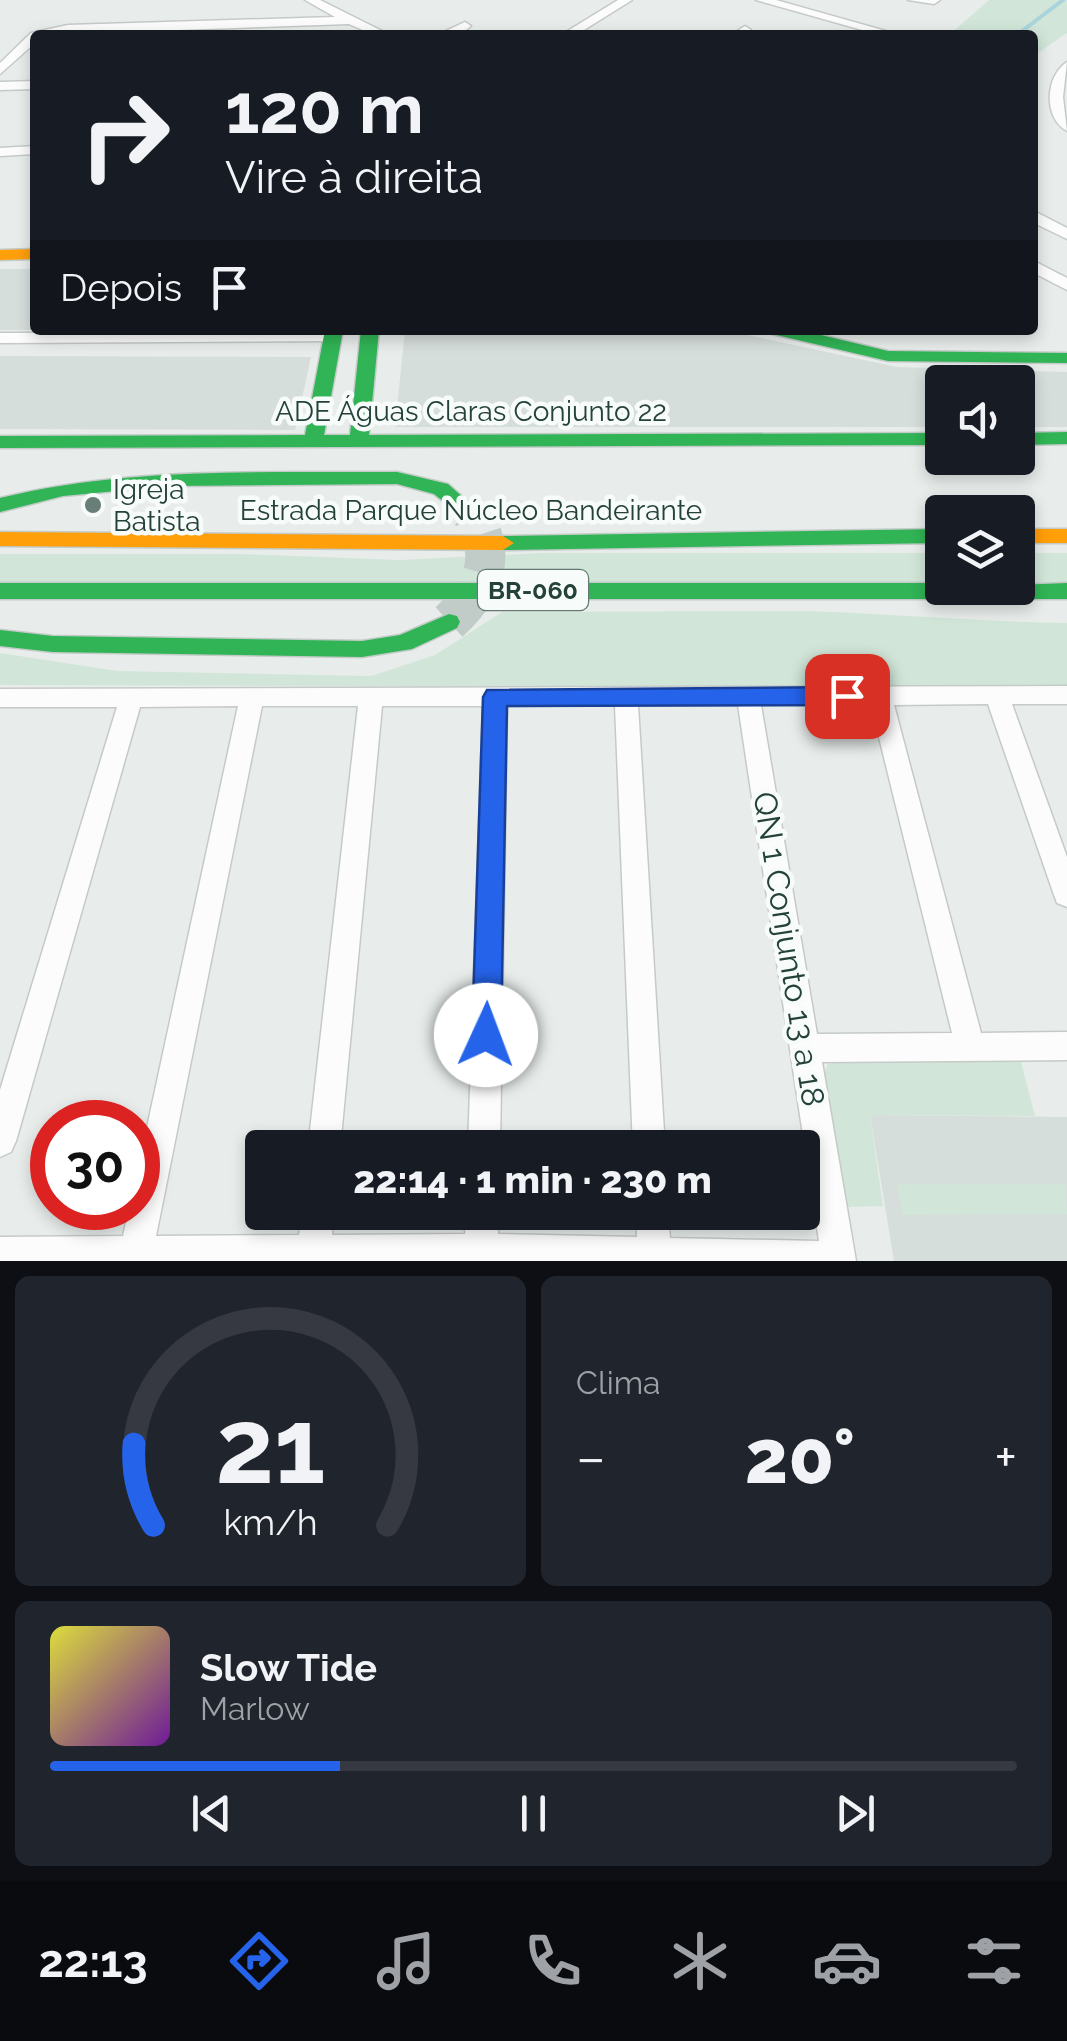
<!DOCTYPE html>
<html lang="pt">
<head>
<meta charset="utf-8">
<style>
  :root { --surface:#171b24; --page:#20242c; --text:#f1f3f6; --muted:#9ea1a6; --line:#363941; --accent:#2563eb }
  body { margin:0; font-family:Raleway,sans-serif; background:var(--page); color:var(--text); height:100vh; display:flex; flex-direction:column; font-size:38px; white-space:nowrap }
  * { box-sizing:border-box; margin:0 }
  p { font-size:32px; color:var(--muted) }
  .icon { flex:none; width:55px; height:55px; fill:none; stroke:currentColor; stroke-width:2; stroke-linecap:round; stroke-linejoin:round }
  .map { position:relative; height:1261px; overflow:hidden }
  .details { display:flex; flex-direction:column; gap:15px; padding:15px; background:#0d0f14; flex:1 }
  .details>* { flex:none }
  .guide { position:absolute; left:30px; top:30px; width:1008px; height:305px; border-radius:10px; box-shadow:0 5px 15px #0003; background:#171b24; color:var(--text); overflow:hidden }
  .controls { position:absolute; left:925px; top:365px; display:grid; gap:20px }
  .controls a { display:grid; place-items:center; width:110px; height:110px; border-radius:10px; background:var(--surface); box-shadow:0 5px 15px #0003; font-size:50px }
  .speed { position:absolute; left:30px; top:1100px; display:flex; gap:20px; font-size:50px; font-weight:700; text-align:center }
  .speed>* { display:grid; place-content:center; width:130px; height:130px; border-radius:50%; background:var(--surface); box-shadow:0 5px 15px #0003; line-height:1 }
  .speed .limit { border:15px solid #d22; background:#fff; color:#111 }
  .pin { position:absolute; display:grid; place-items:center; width:85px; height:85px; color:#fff; margin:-42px; border-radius:20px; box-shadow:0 5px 15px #0006 }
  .me { position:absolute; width:110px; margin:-55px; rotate:2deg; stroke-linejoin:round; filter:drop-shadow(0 0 8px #0008) }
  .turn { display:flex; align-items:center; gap:35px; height:210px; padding:0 30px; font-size:45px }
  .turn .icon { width:130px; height:130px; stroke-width:2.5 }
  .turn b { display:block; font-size:70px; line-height:85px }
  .then { display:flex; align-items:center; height:95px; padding:0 30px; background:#0003; gap:20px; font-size:38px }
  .big { font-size:75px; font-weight:800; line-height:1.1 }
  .details .widget { flex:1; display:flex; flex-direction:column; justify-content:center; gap:15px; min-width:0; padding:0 35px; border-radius:15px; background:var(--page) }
  .details .dial { align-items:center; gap:0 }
  .dial svg { height:260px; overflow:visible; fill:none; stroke:var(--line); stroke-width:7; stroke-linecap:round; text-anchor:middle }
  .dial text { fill:var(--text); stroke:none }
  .song { display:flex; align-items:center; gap:30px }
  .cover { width:120px; height:120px; border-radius:15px; background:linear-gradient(135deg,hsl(60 70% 55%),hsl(280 70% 35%)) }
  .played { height:10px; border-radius:5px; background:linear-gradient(90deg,var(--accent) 30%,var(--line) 30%) }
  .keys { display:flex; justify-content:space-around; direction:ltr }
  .heat { display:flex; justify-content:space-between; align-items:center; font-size:55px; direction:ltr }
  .details .tiles { flex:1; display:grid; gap:15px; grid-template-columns:1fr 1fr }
  .widget:last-child { grid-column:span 2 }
  .trip { position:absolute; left:245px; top:1130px; width:575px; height:100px; border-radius:10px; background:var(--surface); box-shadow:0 5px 15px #0003; font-weight:800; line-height:100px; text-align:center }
  .menu { display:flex; height:160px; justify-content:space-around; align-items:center; background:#090b0e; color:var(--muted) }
  .menu .icon { width:70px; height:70px }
  .menu .active { color:var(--accent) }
  .menu b { font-size:45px; color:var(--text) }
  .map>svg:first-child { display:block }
  .built { fill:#d6dedb }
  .green { fill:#d1e6d8 }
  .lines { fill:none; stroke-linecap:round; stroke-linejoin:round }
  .stream { stroke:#a9d4db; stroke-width:4 }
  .highway-tunnel { stroke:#c1cbc8; stroke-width:40; stroke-dasharray:40 20; stroke-linecap:butt }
  .street-casing { stroke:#c5cac8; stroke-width:3 }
  .fast-casing { stroke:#c3cbc8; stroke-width:3 }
  .slow-casing { stroke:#c3cbc8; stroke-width:3 }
  .street { fill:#fcfcfc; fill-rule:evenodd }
  .fast { fill:#30b455; fill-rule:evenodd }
  .slow { fill:#ff9f0a; fill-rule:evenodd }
  .route { fill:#2563eb; stroke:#184099; stroke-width:2.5 }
  .poi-dot { fill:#697e78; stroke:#f7fbf9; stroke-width:4 }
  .labels { text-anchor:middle; stroke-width:9; stroke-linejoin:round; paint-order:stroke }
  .shield { fill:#f7fbf9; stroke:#637a73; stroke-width:2.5 }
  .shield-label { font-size:25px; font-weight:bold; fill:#24423a }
  .street-label { font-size:28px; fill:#24423a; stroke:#f7fbf9 }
  .poi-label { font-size:28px; fill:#24423a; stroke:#f7fbf9; text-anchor:start }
  .near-street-label { font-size:32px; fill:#24423a; stroke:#f7fbf9 }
</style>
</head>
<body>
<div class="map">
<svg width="1067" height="1261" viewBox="0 0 1067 1261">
  <rect width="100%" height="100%" fill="#e8edeb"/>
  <g class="built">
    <polygon points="0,269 35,269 35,330 314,330 0,330"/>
    <polygon points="405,330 724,330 897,367 1067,372 1067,427 1018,427 1018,382 942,382 942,427 395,427"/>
    <polygon points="0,356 311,357 295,430 0,429"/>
    <polygon points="870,1115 1067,1117 1067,1261 894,1261"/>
  </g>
  <g class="green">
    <polygon points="989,0 1067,0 1067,33 1038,53 1033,61 1032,35 949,35"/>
    <polygon points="543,553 942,553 942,583 0,586 0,554 242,554 400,560"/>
    <rect x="1018" y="553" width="49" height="30"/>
    <path d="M799 611C889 613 977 622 1067 623V688L0 685V653L117 671 371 676 435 655 502 612Z"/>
    <polygon points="838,1062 1021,1062 1035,1116 870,1115 883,1206 847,1207 824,1074 828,1064"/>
    <polygon points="897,1184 1065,1184 1067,1214 903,1215"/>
  </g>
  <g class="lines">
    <polyline class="stream" points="1017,35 1063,0"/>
    <path class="highway-tunnel" d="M449 622C484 590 498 556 472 514"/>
    <defs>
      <g id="street">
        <polygon points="305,0 320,0 390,35 374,35 349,24 35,35 35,43 0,74 0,63 31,33 68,25 335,17"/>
        <polygon points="618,0 632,0 576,35 561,35"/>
        <polygon points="756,0 776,0 900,35 880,35"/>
        <polygon points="908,0 940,0 934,4"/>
        <path d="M465 22 471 26C461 35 450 35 437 35Z"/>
        <polygon points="745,26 751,30 746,35 731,35"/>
        <path d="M1067 62 1063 97 1067 131C1043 118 1045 76 1067 62Z"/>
        <polygon points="35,81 35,89 0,90 0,82"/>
        <polygon points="35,146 35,154 0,156 0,148"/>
        <polygon points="1032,210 1067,228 1067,239 1032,222"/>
        <polygon points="1032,260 1067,278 1067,290 1032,272"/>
        <polygon points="332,332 341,337 338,341 0,343 0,333"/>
        <path d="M1067 686V704H1012L1067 857V907L1057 903 1054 895 988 704 894 705 981 1033 1067 1032V1060L822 1062 856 1261H0V1237L123 1236 129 1208H138V1169L238 706 140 707 16 1141 11 1152 0 1157V1090L117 707H0V689ZM615 705 633 1148H665L638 705H738L819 1241 670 1238 668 1212H636L637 1237 498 1234V1212H466L465 1234 332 1235 334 1212H302L299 1235 156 1236 262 706H358L308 1148H340L382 706H483L468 1148H500L507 706ZM761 705H871L952 1033 817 1034Z"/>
      </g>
      <g id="fast">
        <polygon points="325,330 343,330 324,435 350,435 361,330 379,330 369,435 942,433 942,445 0,448 0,436 305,435"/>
        <polygon points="769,330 800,330 888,351 1067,353 1067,363 888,361 772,334"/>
        <polygon points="1067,432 1067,444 1018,445 1018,433"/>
        <path d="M397 472 448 484 482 514 479 519H465L434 494 397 484 170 486 63 496 0 512V498C130 466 264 473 397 472Z"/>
        <polygon points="942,529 942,543 503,550 492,543 503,536"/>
        <polygon points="0,583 942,583 942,588 1067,583 1067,599 0,599"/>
        <polygon points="449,614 457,616 460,622 457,628 412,649 362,657 53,652 0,646 0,630 53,636 362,641 400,635"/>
      </g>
      <g id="slow">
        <polygon points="35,249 35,259 0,260 0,250"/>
        <rect x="1018" y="529" width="49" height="14"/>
        <polygon points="0,532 503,536 514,543 503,550 0,546"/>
      </g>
    </defs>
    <use href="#street" class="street-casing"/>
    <use href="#fast" class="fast-casing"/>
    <use href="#slow" class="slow-casing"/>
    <use href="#street" class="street"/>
    <use href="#fast" class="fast"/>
    <use href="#slow" class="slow"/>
  </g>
  <polygon class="route" points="847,687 855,689 859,696 855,702 847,705 507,706 501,1035 497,1045 486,1049 476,1045 472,1035 483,697 487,690"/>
  <circle class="poi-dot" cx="93" cy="505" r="10"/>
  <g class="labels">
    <rect class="shield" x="478" y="570" width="110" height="40" rx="8"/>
    <g class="shield-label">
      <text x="533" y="599">BR-060</text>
    </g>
    <g class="street-label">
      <text x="471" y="421">ADE Águas Claras Conjunto 22</text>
      <text x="471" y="520">Estrada Parque Núcleo Bandeirante</text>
    </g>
    <g class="poi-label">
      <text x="113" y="499">Igreja<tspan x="113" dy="32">Batista</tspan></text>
    </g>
    <g class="near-street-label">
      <text transform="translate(789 949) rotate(81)" y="11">QN 1 Conjunto 13 a 18</text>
    </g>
  </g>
</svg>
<div class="controls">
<a><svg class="icon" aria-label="sound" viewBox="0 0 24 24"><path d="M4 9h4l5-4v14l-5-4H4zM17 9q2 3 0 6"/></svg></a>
<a><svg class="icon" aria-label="layers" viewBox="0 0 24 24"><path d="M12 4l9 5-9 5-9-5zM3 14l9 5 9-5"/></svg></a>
</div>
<div class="speed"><div class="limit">30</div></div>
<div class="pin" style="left:847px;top:696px;background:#d93025"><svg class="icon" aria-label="arrive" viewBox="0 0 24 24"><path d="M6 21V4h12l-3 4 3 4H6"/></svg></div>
<svg class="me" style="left:486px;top:1035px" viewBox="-20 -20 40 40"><circle r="19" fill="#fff"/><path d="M0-13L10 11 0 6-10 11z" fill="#2563eb"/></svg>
<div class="trip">22:14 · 1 min · 230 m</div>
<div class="guide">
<div class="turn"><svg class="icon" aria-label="right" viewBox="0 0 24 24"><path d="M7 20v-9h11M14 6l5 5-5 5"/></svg><div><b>120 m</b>Vire à direita</div></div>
<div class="then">Depois<svg class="icon" aria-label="arrive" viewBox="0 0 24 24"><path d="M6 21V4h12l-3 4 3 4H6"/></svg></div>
</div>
</div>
<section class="details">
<div class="tiles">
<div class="widget dial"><svg viewBox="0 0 100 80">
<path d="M14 69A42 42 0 1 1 86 69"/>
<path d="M14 69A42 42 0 0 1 8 44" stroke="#2563eb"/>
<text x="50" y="56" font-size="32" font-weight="700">21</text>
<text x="50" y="72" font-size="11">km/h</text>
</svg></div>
<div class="widget"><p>Clima</p>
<div class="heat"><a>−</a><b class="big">20°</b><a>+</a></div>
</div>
<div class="widget">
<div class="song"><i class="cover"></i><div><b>Slow Tide</b><p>Marlow</p></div></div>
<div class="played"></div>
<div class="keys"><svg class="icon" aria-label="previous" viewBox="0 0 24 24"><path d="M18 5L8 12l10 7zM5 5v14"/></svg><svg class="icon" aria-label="pause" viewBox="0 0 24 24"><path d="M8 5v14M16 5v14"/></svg><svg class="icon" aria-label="next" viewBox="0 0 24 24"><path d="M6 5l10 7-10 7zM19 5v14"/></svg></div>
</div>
</div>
</section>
<nav class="menu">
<b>22:13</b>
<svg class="icon active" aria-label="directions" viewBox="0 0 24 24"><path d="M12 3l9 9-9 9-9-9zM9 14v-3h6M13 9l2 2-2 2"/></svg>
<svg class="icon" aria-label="music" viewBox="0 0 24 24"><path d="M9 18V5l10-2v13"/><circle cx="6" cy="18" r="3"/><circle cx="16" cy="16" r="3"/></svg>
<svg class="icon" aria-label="phone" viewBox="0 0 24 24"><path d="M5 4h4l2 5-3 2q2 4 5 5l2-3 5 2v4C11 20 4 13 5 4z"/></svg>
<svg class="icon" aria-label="climate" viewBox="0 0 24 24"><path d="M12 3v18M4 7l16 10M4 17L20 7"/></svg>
<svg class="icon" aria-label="car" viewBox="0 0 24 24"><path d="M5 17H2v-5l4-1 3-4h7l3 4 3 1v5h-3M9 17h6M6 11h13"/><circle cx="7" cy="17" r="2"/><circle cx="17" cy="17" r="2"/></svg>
<svg class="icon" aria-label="filters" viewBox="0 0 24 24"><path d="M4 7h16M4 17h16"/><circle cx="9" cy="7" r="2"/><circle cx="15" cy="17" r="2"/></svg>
</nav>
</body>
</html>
